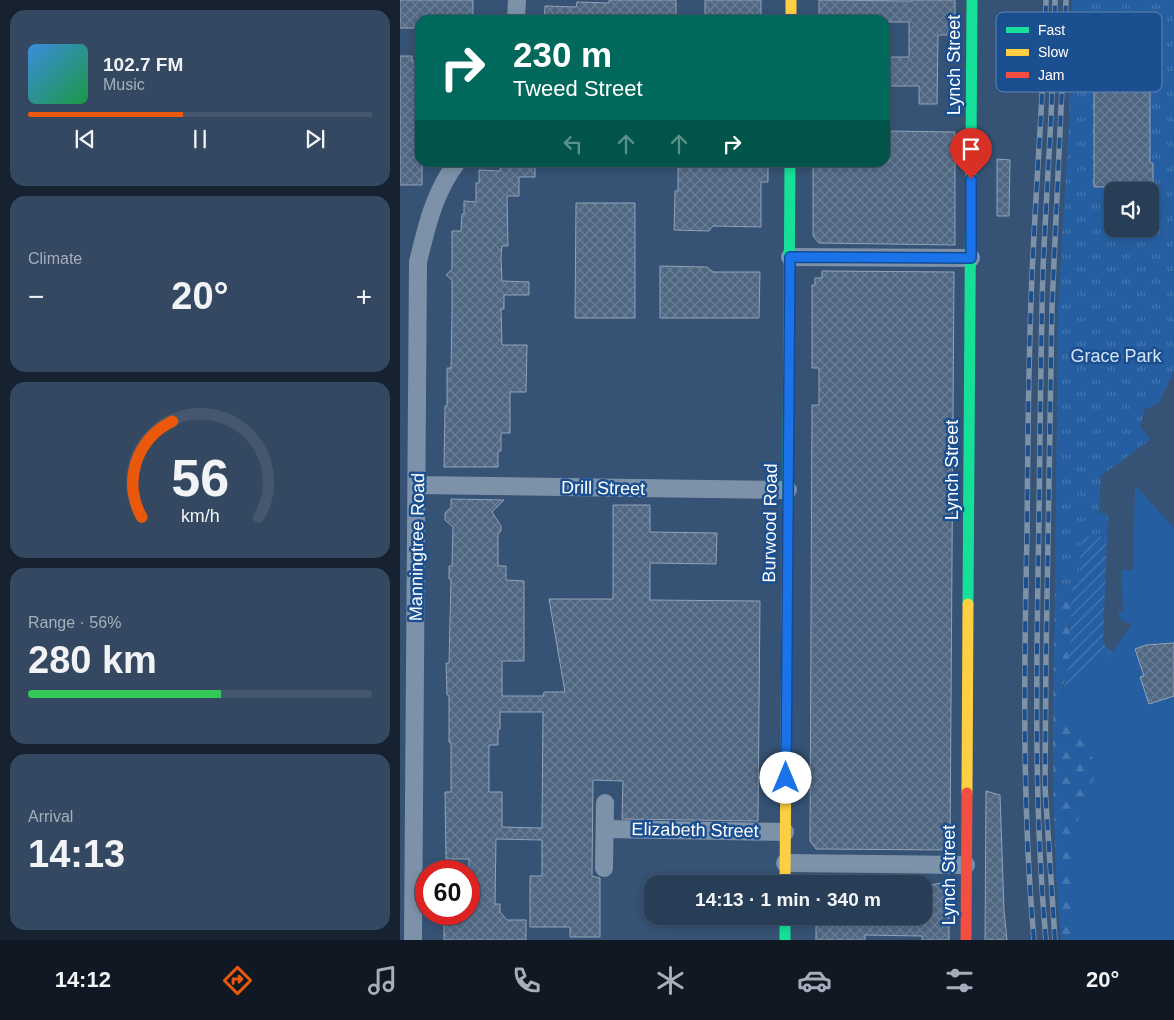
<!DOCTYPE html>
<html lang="en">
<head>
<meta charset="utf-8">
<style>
  :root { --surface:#283e57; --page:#344961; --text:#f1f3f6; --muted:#a5aeba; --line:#44576d; --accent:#ea580c }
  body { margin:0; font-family:Arial,sans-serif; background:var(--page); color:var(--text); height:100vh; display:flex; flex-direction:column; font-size:19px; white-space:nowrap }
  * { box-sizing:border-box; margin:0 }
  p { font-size:16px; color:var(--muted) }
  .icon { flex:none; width:28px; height:28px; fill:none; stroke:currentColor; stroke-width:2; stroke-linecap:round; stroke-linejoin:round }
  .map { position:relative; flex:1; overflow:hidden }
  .side { display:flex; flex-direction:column; gap:10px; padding:10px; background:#162230; width:400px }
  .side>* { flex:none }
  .guide { position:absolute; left:15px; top:15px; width:475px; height:152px; border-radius:15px; box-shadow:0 2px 8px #0003,0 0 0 1px var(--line); background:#00695c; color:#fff; overflow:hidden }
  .buttons { position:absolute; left:704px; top:182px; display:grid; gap:10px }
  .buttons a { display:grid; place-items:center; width:55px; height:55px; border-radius:10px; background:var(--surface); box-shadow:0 2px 8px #0003,0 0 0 1px var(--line); font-size:25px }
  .speed { position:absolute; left:15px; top:860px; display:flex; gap:10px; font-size:25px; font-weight:700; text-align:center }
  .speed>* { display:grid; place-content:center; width:65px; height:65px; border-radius:50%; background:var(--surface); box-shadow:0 2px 8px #0003,0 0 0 1px var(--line); line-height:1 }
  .speed .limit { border:8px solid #d22; background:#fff; color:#111 }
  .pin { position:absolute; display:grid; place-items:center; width:42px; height:42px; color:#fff; margin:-51px -21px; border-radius:50% 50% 50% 0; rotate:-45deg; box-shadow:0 0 5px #0007 }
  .pin .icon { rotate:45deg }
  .me { position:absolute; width:55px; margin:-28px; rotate:0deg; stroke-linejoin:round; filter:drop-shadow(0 0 4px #0008) }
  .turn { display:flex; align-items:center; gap:18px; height:105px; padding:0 15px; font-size:22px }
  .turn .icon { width:65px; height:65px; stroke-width:2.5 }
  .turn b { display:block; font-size:35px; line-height:42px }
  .lanes { display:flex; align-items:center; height:48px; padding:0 15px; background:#0003; justify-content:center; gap:25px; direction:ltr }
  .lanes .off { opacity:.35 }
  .big { font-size:38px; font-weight:700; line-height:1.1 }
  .side .tile { flex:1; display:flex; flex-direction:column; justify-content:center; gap:8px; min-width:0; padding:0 18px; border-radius:15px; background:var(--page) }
  .side .dial { align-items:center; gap:0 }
  .dial svg { height:130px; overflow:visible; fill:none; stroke:var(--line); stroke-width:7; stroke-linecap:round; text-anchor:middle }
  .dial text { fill:var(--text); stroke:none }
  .song { display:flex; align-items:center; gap:15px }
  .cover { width:60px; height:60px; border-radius:8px; background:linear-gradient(135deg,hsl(210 70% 55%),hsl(140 70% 35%)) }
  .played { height:5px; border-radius:2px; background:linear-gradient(90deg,var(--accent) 45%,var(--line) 45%) }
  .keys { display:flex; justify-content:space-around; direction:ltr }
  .heat { display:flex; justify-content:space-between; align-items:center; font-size:28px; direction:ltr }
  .charge { height:8px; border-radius:4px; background:linear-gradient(90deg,#34c759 56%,var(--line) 0) }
  .trip { position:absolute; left:244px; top:875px; width:288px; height:50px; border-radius:15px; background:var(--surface); box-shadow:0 2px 8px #0003,0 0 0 1px var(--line); font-weight:700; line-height:50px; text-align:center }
  .tabs { display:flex; height:80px; justify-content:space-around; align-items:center; background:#101923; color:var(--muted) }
  .tabs .icon { width:35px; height:35px }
  .tabs .active { color:var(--accent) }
  .tabs b { font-size:22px; color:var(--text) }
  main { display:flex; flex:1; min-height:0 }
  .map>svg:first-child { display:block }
  .grass { fill:#265fa1 }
  .forest { fill:url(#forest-firs) }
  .park { fill:url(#park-tufts); fill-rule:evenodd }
  .garden { fill:url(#garden-furrows) }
  .building { fill:url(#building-cross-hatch); stroke:#92a2b6; fill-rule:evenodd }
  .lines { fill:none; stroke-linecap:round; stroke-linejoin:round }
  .street { stroke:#7d92a8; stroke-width:18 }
  .fast { stroke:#16e098; stroke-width:11 }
  .slow { stroke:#ffcf43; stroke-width:11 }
  .jam { stroke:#f24e42; stroke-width:11 }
  .rail-casing { stroke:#7e92a7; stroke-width:5.5 }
  .rail { stroke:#1b4f8f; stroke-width:4; stroke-dasharray:11; stroke-linecap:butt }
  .route-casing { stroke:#114b97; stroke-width:12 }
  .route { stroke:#1a73e8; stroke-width:9 }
  .labels { text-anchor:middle; stroke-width:5; stroke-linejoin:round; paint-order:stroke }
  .street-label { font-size:18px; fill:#fff; stroke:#1b4f8f }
  .park-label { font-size:18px; fill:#cfe3fa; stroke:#1b4f8f }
  .key { fill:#1b4f8f; stroke:#5f84b1; stroke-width:1 }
  .key-label { font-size:14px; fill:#fff }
</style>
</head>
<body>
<main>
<section class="side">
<div class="tile">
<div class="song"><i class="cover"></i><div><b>102.7 FM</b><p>Music</p></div></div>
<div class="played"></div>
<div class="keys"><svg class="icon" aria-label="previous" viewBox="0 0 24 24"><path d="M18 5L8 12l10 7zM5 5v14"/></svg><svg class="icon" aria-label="pause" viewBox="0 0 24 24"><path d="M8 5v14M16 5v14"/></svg><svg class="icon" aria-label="next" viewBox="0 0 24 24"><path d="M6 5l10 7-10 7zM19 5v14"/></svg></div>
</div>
<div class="tile"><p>Climate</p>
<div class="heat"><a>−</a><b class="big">20°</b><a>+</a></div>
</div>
<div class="tile dial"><svg viewBox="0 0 100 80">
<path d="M14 69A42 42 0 1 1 86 69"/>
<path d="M14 69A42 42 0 0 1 33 10" stroke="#ea580c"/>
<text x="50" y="56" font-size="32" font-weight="700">56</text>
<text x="50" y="72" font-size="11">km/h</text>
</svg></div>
<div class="tile"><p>Range · 56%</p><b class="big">280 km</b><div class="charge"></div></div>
<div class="tile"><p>Arrival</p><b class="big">14:13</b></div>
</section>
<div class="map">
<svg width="774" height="940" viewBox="0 0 774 940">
  <defs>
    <pattern id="forest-firs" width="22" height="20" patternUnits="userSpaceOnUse" patternTransform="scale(1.25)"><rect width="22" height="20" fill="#265fa1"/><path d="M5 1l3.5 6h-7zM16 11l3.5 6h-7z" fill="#4777af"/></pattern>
    <pattern id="park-tufts" width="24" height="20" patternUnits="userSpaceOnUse" patternTransform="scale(1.25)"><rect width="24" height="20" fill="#265fa1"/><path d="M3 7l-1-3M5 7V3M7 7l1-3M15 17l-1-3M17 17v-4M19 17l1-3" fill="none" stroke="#4777af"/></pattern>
    <pattern id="garden-furrows" width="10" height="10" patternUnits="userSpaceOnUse" patternTransform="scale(1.25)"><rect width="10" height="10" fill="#265fa1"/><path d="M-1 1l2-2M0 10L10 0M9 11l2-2" fill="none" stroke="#4777af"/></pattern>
    <pattern id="building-cross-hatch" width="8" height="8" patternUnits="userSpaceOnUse" patternTransform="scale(1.25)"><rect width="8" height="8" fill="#506783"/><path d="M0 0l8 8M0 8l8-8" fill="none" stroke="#6a7e96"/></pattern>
  </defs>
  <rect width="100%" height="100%" fill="#365274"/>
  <path class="grass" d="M735 485 774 528V940H677C673 881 665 821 700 769L659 707 664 687 694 663 712 652 733 623H725L719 617 718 612H723L721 570H733Z"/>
  <path class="forest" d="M655 583 672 584 669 659 659 707 700 769C665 820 673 881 677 940H661C650 821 653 702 655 583Z"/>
  <path class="park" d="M672 0H774V371L759 403 745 409 740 426 750 440 701 476 699 513 708 514 707 537H681L679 584 655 583 658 306 669 122ZM712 191H750V229H712Z"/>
  <polygon class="garden" points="681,536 707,537 703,641 706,647 712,652 694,663 664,687 669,659 672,584 679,584"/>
  <g class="building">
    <polygon points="0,0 73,0 73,20 20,20 20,28 0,28"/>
    <polygon points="209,0 276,0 276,18 196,16 196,20 144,20 145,6 176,7 177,2 209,3"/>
    <rect x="305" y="0" width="56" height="20"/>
    <polygon points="419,0 512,1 512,0 555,0 555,35 538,35 537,104 519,104 519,86 485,86 485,57 509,57 509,22 485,22 485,20 419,20"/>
    <polygon points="0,56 12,56 12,61 17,61 17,87 20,87 20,162 22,162 22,185 0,185"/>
    <polygon points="694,81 750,81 750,163 753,163 753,191 720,191 720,187 694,187"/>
    <polygon points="490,131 555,132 555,245 419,243 413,236 413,162 489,162"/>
    <polygon points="597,159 610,160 609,216 597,216"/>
    <polygon points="101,162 135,162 135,177 119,177 119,196 107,196 108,246 102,246 101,257 102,281 129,282 129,295 104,295 104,309 101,309 102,345 127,345 126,392 110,392 110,433 101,433 101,451 98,451 98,467 44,467 45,406 47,406 47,368 51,368 52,313 52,280 46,275 52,269 52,231 61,231 62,214 64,214 64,201 76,202 76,183 79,183 79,170 100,171"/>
    <polygon points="278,162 368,162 368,182 361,182 361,227 313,226 309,231 274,230 275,191 278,191"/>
    <polygon points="176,203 235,203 235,318 175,318"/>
    <polygon points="260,266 307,267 313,272 360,272 359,318 260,318"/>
    <polygon points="422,271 554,272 550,850 416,849 410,841 412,405 419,405 419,368 412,368 412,285 415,285 415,278 422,278"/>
    <path d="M51 499 104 500 92 512 101 526V531L98 534V566H106V580L124 581V661H102V696H143L144 692H165L149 599H213V505H250V532L317 533 316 564 250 563V600L360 601 358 821 222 819 223 781 193 780 192 876 200 878V937H170V927H130V876H142V840L96 839 95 904H100V912L107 920H126V940H44V914H69V859H46L45 792H51V743L49 742V695H47L46 663H49L51 579H49V566H52L53 527 45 520V513L51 507ZM100 712H143L142 828 102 827V792H89V745H98V729H100Z"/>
    <polygon points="774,643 774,696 749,704 740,677 744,676 735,649 746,645"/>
    <polygon points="586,791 600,795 604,910 607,940 585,940"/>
    <polygon points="549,882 549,940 522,940 522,936 465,935 465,940 416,940 416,916 522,916 522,886"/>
  </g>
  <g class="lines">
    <g class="street">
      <polyline points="116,20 117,0"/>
      <polyline points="390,257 571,258"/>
      <polyline points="17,485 388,490"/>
      <polyline points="205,829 385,832"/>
      <polyline points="385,863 566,865"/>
      <polyline points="204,868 205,803"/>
      <path d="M13 940 18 262C27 225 34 193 57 162"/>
    </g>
    <g class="fast">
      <polyline points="387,604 390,162"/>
      <polyline points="568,604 572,0"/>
      <polyline points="385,916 385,940"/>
    </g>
    <g class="slow">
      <polyline points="391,0 391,20"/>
      <polyline points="567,793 568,604"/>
      <polyline points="385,884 387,604"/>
    </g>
    <polyline class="jam" points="566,940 567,793"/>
    <defs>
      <g id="rail">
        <path d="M634 940C622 805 624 669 627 534 628 441 628 348 633 255 637 170 644 85 646 0"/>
        <path d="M646 940C635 819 636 698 638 576 640 474 640 371 643 269 647 179 654 90 655 0"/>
        <polyline points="655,940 645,787 646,658 652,306 666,0"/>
      </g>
    </defs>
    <use href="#rail" class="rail-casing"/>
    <use href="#rail" class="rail"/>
  </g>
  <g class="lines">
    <defs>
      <polyline id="route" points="386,778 390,257 571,258 571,179"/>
    </defs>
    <use href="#route" class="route-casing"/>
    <use href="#route" class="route"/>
  </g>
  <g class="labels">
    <g class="street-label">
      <text transform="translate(554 65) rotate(-90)" y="6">Lynch Street</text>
      <text transform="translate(552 470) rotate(-90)" y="6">Lynch Street</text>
      <text transform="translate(203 488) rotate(1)" y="6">Drill Street</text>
      <text transform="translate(370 523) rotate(-89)" y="6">Burwood Road</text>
      <text transform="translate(17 547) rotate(-89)" y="6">Manningtree Road</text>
      <text transform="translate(295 830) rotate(1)" y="6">Elizabeth Street</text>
      <text transform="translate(549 875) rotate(-90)" y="6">Lynch Street</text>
    </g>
    <g class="park-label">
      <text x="716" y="362">Grace Park</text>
    </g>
  </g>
  <rect x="596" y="12" width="166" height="80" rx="8" class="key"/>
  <rect x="606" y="27" width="23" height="6" fill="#16e098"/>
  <rect x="606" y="49" width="23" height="7" fill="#ffcf43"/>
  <rect x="606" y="72" width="23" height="6" fill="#f24e42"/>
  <g class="key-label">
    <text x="638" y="35">Fast</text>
    <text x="638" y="57">Slow</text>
    <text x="638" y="80">Jam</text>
  </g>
</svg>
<div class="buttons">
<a><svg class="icon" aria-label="sound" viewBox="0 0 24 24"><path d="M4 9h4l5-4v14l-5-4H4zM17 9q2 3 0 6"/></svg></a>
</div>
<div class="speed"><div class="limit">60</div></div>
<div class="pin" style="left:571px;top:179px;background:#d93025"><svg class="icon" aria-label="arrive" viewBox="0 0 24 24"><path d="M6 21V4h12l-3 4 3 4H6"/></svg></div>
<svg class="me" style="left:386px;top:778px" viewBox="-20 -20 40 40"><circle r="19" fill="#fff"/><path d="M0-13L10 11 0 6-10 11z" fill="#1a73e8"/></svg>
<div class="trip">14:13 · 1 min · 340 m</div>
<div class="guide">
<div class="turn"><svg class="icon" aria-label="right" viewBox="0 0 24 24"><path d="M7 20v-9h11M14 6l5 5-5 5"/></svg><div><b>230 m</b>Tweed Street</div></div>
<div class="lanes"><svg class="icon off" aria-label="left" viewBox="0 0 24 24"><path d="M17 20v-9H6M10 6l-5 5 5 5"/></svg><svg class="icon off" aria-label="ahead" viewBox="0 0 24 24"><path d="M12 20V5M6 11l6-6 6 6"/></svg><svg class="icon off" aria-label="ahead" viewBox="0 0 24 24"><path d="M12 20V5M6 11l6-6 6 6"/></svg><svg class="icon" aria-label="right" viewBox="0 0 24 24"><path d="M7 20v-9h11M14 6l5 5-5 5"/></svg></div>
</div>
</div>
</main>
<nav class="tabs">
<b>14:12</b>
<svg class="icon active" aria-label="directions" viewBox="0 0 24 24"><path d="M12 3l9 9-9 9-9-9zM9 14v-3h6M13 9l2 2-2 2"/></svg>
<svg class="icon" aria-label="music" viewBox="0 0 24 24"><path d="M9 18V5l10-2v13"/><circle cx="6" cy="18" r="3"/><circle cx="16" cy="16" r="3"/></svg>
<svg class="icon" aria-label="phone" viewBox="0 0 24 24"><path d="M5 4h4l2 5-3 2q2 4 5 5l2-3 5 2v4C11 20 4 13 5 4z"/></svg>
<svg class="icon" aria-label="climate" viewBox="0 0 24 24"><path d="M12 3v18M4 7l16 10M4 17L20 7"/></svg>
<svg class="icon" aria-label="car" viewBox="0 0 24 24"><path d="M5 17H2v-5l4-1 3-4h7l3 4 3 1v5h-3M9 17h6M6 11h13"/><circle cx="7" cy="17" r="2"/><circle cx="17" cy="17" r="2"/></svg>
<svg class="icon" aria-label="filters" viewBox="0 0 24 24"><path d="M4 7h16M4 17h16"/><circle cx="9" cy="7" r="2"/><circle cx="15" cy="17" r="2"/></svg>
<b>20°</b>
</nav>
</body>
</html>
